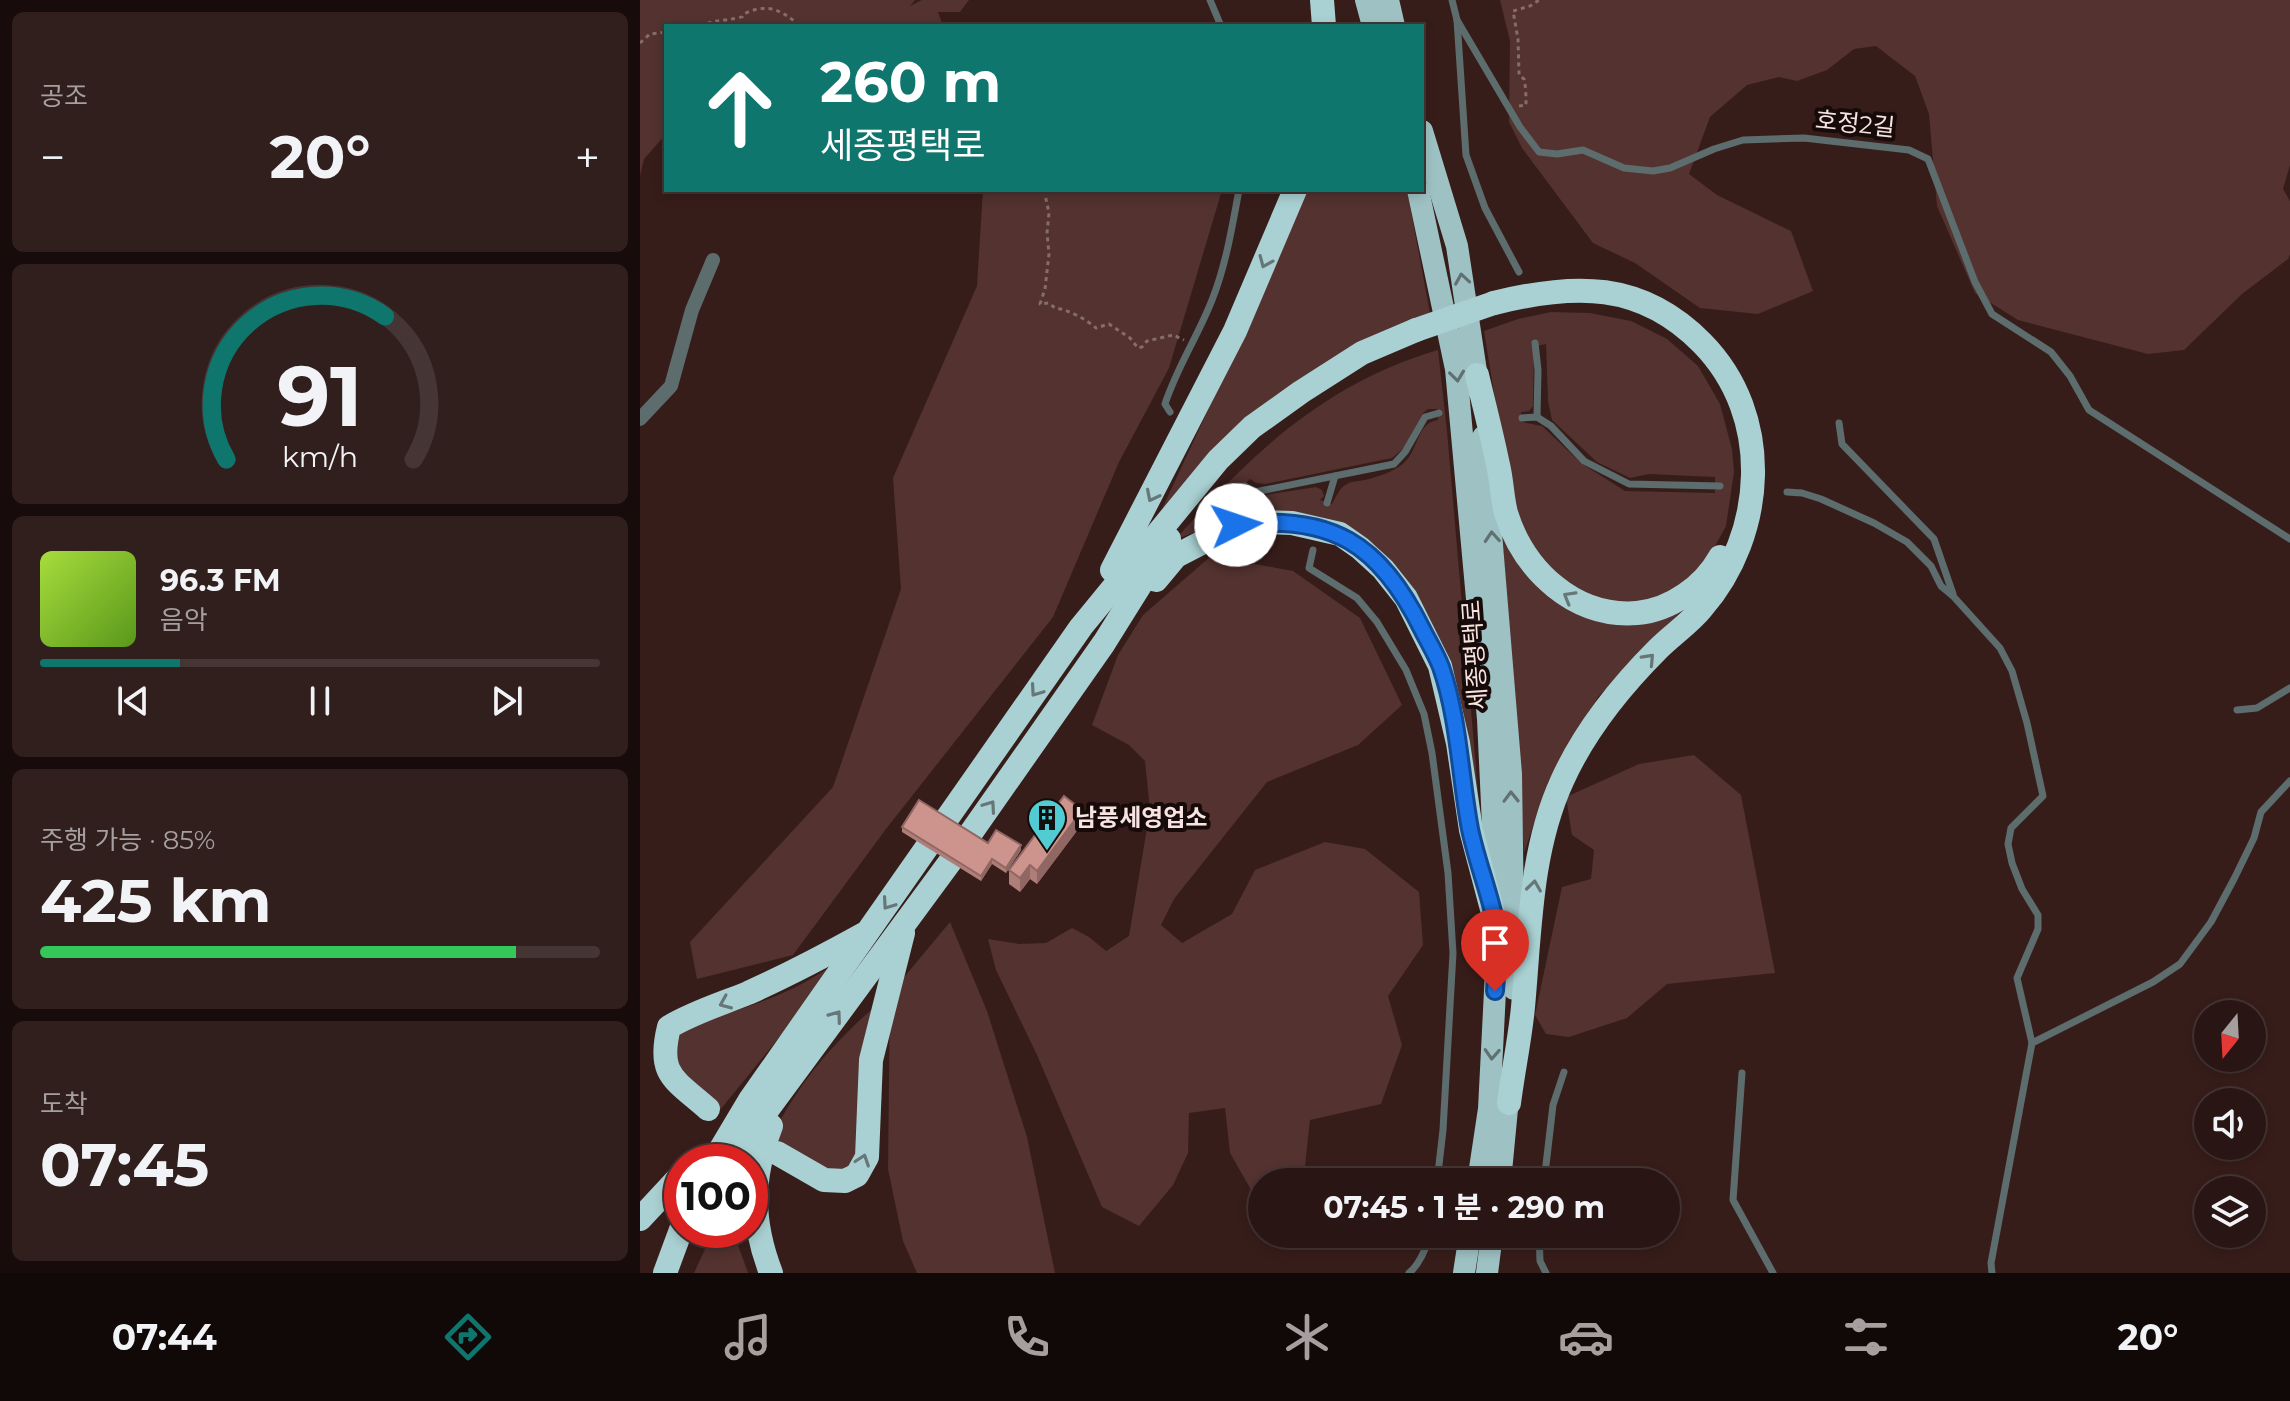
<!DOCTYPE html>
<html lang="ko">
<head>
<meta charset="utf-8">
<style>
  :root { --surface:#291614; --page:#311f1d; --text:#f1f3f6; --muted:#a59fa0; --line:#453534; --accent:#0f766e }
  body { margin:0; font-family:Montserrat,"Noto Sans KR",sans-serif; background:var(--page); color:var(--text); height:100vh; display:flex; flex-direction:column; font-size:30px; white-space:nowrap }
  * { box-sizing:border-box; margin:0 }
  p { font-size:26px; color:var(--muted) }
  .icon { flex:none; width:44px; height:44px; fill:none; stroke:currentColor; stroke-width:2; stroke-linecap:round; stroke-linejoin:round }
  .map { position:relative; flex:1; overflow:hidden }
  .details { display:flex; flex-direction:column; gap:12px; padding:12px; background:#170c0b; width:640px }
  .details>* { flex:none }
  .top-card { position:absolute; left:24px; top:24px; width:760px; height:168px; border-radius:0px; box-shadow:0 4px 12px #0003,0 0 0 2px var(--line); background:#0f766e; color:#fff; overflow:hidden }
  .needle { width:52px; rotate:198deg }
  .tools { position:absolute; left:1554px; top:1000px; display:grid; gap:16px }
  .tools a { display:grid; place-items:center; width:72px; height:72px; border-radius:50%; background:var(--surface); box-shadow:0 4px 12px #0003,0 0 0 2px var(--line); font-size:40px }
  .speed { position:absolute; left:24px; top:1144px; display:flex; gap:16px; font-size:40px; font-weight:700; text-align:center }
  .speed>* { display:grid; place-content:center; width:104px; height:104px; border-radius:50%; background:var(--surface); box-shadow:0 4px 12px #0003,0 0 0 2px var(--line); line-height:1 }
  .speed .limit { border:12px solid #d22; background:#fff; color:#111 }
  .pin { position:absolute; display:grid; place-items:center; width:68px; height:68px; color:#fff; margin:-82px -34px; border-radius:50% 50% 50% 0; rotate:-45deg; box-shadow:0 0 8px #0007 }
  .pin .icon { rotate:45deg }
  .me { position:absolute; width:88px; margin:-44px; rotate:86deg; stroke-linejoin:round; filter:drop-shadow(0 0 6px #0008) }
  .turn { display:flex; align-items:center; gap:28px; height:168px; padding:0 24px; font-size:36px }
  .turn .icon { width:104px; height:104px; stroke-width:2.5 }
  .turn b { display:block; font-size:56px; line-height:68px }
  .big { font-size:60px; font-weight:700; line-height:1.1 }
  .details .widget { flex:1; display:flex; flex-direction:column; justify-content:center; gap:12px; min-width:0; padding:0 28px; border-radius:12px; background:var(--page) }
  .details .dial { align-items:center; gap:0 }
  .dial svg { height:208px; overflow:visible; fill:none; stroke:var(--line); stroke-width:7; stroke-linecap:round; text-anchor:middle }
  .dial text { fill:var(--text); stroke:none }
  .song { display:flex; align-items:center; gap:24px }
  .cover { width:96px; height:96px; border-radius:12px; background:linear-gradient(135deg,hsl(80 70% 55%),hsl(90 70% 35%)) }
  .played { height:8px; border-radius:4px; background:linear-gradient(90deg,var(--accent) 25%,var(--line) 25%) }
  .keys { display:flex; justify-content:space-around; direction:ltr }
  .heat { display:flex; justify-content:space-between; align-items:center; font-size:44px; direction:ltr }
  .charge { height:12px; border-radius:6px; background:linear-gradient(90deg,#34c759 85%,var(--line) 0) }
  .trip { position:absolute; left:608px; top:1168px; width:432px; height:80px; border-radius:40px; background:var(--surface); box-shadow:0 4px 12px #0003,0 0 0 2px var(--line); font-weight:700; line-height:80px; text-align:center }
  .dock { display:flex; height:128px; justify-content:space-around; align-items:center; background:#100908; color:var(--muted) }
  .dock .icon { width:56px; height:56px }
  .dock .current { color:var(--accent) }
  .dock b { font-size:36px; color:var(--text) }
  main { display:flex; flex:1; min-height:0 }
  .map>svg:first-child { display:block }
  .green { fill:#53322f; fill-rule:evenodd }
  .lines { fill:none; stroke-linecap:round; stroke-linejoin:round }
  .path { stroke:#856d6b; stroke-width:3; stroke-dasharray:4 4; stroke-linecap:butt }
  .service { stroke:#5d6c6d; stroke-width:7 }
  .minor { stroke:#5d6c6d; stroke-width:14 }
  .trunk { stroke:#9ec2c4; stroke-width:22 }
  .motorway { stroke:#a9d0d2; stroke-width:24 }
  .motorway-bridge { stroke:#a9d0d2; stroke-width:24 }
  .wall { fill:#b07e79 }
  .shaded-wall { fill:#906763 }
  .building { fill:#cd938d; stroke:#906763; stroke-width:2 }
  .oneway { stroke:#677778 }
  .oneway2 { stroke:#617070 }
  .route-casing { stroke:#114b97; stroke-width:20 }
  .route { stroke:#1a73e8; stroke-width:14 }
  .labels { text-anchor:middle; stroke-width:8; stroke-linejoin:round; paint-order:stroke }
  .street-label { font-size:24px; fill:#f7e4e2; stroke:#160b09 }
  .poi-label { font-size:24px; font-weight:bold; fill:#f7e4e2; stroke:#160b09; text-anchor:start }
</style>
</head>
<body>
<main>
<section class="details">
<div class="widget"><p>공조</p>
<div class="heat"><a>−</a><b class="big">20°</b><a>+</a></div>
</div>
<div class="widget dial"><svg viewBox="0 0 100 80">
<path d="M14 69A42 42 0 1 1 86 69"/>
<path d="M14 69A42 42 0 0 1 75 14" stroke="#0f766e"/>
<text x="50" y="56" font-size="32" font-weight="700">91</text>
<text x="50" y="72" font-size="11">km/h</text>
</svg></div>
<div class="widget">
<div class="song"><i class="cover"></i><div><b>96.3 FM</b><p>음악</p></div></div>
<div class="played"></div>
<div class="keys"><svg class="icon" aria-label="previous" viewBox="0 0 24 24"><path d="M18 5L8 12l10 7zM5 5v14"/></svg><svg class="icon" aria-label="pause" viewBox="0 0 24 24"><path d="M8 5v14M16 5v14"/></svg><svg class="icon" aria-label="next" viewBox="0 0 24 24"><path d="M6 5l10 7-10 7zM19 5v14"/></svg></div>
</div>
<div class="widget"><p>주행 가능 · 85%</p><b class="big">425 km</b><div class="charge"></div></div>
<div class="widget"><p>도착</p><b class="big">07:45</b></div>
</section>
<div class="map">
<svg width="1650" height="1273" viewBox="0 0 1650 1273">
  <rect width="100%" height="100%" fill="#371d1a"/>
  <g class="green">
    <polygon points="0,0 275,0 270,6 282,0 329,0 320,12 298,12 303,26 26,26 26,134 4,159 0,176"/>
    <polygon points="860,0 1650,0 1650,165 1643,189 1650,201 1650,254 1648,259 1602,294 1544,350 1508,354 1378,320 1335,293 1297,206 1289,114 1275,76 1236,46 1214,49 1187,70 1157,81 1139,77 1107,85 1070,117 1049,174 1077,195 1151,231 1173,291 1118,314 1060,308 995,263 953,243 882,148 869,122 870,41"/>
    <polygon points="343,190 582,190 529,368 479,462 413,617 246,829 153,955 57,979 50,942 193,787 261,589 253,478 337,286"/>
    <polygon points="666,190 767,190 790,313 597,431 522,509 607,326"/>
    <path d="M911 312 950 313 991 321 1027 339 1058 366 1080 404 1092 449 1094 472 1086 526 1062 570 1042 589 1000 605 946 599 902 567 873 511 844 331 878 319ZM906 344 908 401 912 420 957 462 990 478 1009 474 1075 477V493L985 491 941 463 902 426 882 422 881 412 889 411 893 406 894 347Z"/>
    <path d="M798 350 807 431 841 826 813 688 721 539 582 523 536 539C611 453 686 383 798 350ZM788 409H797L798 420C774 424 780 453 760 466 750 473 737 477 725 480 719 481 712 481 707 484 699 488 696 497 692 504L680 500 684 496 682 490 676 487 618 496 609 494 601 488 610 479 616 483 625 484 752 458 763 449 783 413Z"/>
    <polygon points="862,533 895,583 925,608 951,619 1052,600 958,697 908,782 884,853"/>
    <polygon points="571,556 653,571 720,618 762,705 718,745 627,782 534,899 521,925 542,943 592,914 615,870 685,842 725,849 779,892 783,945 748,996 762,1045 741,1104 670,1120 665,1166 653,1182 622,1182 622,1209 590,1153 585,1108 549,1113 548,1153 533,1185 499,1226 462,1207 397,1055 356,970 348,939 379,944 406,943 432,928 449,937 466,951 489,936 510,810 505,761 489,745 452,725 478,655 503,615"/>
    <polygon points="1054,755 1101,795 1135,973 1027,984 987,1018 929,1037 906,1034 895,1015 922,887 951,879 954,850 932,835 926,797 999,764"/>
    <polygon points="310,922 347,1011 387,1137 415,1273 277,1273 263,1241 248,1169 250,994"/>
    <path d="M192 966 150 1024 80 1110 35 1069 34 1034C67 1019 102 1010 136 996 156 988 174 977 192 966Z"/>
    <path d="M238 1004 216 1164 189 1174 129 1143C154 1088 193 1042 238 1004Z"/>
    <polygon points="74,1230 98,1230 97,1242 108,1273 54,1273"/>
  </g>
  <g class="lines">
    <g class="path">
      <path d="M60 26C73 20 83 21 97 18 108 16 98 17 108 12 130 3 144 12 160 26"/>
      <polyline points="0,43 10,34 26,32"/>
      <path d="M879 106 886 105C886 97 886 87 884 79L880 76 879 73 878 39 873 11 890 6 899 0"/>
      <path d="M404 190 409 213 407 233 409 254 405 289 400 304 409 303 415 308C427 309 446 319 456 328L469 324 490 338 498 348 502 347 507 341 533 335 544 340"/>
    </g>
    <g class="service">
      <polyline points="570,0 581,26"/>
      <polyline points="812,0 817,20 826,155 845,208 879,272"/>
      <polyline points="817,20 880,127 899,152 917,154 943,150 984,168 1013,171 1030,168 1074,149 1103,140 1164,138 1269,150 1288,159 1335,282 1352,314 1411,352 1430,376 1449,410 1650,539"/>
      <polyline points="895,343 898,370 897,417"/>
      <path d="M530 412 525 404C537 367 558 336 572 300 586 265 592 227 599 190"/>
      <polyline points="882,418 897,417 911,426 944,461 989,484 1080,486"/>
      <polyline points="1199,423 1202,444 1294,539 1313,594"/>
      <polyline points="605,486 615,492 754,464 765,452 785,417 799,413"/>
      <polyline points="1147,492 1162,493 1181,499 1234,523 1267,542 1291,566 1301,586 1313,596 1360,648 1372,671 1387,723 1403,796 1371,828 1368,844 1372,863 1382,889 1398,915 1398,929 1377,978 1392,1043 1351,1263 1352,1273"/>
      <polyline points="687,503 695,476"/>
      <polyline points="673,550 669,568 717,598 737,622 766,670 784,714 792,753 808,873 813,953 803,1130 797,1182"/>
      <polyline points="1597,710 1617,708 1650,688"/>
      <polyline points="1392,1043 1513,982 1540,964 1571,922 1594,879 1614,838 1621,812 1650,781"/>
      <polyline points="1102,1073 1093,1200 1133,1273"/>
      <polyline points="904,1182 913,1105 924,1072"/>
      <polyline points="899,1234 900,1261 906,1273"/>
      <path d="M769 1273C780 1264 786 1247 791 1234"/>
    </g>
    <polyline class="minor" points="0,419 31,386 52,310 73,260"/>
    <g class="trunk">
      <polyline points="726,0 733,26"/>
      <polyline points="748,0 754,26"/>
      <polyline points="782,131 817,246 839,391"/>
      <polyline points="778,190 816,369 848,719 858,932 849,1109 838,1182"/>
      <polyline points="843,437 871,774 874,989"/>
      <polyline points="860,1182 869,1088"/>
      <polyline points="824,1273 830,1234"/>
      <polyline points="847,1273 852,1234"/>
    </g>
    <g class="motorway">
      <polyline points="682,0 684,26"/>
      <path d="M854 303C934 283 1001 281 1062 343 1134 416 1126 534 1062 608 1050 623 1032 635 1018 649 979 688 945 730 922 781 890 851 890 931 883 1007 880 1039 873 1071 869 1103"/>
      <path d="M837 375C844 405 852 435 858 465 862 481 862 498 866 513 884 571 935 618 997 613 1031 610 1064 586 1080 557"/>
      <polyline points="472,570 595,331 655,190"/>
      <polyline points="516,580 536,556 596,525 621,522 652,523 700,534 720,548 743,569 766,598 800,666 818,743 831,830 858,932"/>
      <path d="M68 1109C34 1079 17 1075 29 1027 54 1012 81 1004 108 993 148 975 186 955 224 934"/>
      <path d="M131 1126C111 1178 111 1221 131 1273"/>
      <polyline points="137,1153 184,1180 205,1181 217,1175 227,1157 231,1060 263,933"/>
      <polyline points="73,1162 110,1100 441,627 578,460 612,427 661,392 722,353 776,330"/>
      <polyline points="92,1162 125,1113 321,847 464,643 529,539"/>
      <polyline points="0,1219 42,1174"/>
      <polyline points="25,1273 42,1227"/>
    </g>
    <polyline class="motorway-bridge" points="776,330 854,303"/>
  </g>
  <g class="wall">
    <polygon points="442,824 397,884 390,879 380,892 369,884 369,870"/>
    <polygon points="262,827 381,850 366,873 352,864 341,881 262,832"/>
  </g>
  <g class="shaded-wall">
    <polygon points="442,810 442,824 397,884 397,871"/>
    <polygon points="381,845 381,850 366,873 366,868"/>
    <polygon points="352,859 352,864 341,881 341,876"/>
    <polygon points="390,865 390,879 380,892 380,878"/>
  </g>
  <g class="building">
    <polygon points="424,796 442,810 397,871 390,865 380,878 369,870"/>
    <polygon points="279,800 348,843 356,830 381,845 366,868 352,859 341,876 262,827"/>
  </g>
  <defs><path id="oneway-chevron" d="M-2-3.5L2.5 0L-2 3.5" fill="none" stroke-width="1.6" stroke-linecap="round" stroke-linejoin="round" transform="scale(2)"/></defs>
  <g class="oneway">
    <use href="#oneway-chevron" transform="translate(625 262) rotate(113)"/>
    <use href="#oneway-chevron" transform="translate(512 496) rotate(117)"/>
    <use href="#oneway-chevron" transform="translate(929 597) rotate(-150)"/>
    <use href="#oneway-chevron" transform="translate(1009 659) rotate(-47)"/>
    <use href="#oneway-chevron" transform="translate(396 691) rotate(125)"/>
    <use href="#oneway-chevron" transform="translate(350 806) rotate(-55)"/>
    <use href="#oneway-chevron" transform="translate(894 886) rotate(-82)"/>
    <use href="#oneway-chevron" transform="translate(248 904) rotate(125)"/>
    <use href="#oneway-chevron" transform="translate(85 1003) rotate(157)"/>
    <use href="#oneway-chevron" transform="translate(196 1016) rotate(-54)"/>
    <use href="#oneway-chevron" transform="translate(223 1160) rotate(-71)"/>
  </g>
  <g class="oneway2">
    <use href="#oneway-chevron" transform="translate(822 279) rotate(-99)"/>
    <use href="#oneway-chevron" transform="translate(817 376) rotate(83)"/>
    <use href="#oneway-chevron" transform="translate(852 537) rotate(-94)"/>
    <use href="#oneway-chevron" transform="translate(871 797) rotate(-91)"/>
    <use href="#oneway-chevron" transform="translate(852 1054) rotate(93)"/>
  </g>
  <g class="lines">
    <defs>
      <path id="route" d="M596 525C691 513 740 544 782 629 788 641 796 654 801 667 819 719 820 776 830 829 837 863 851 896 857 930 860 949 856 972 855 991"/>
    </defs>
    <use href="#route" class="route-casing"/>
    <use href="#route" class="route"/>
  </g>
  <defs>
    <symbol id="building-pin" viewBox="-11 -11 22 30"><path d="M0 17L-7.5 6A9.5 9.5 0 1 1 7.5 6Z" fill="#51ccd2" stroke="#160b09"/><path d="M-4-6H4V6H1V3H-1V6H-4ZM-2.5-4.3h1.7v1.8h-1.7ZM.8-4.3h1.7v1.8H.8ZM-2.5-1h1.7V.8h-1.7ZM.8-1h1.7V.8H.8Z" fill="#111"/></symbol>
  </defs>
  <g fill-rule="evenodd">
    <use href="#building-pin" x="385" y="796" width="44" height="60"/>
  </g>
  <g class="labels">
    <g class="street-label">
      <text transform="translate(1215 124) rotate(6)" y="8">호정2길</text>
      <text transform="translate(835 655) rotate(-94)" y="8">세종평택로</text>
    </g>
    <g class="poi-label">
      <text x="435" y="826">남풍세영업소</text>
    </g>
  </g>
</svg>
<div class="tools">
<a><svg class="needle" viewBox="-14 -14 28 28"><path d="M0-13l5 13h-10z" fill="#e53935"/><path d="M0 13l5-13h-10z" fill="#a59fa0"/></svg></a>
<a><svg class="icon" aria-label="sound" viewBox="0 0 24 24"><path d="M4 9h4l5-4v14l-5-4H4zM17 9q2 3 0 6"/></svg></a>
<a><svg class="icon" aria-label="layers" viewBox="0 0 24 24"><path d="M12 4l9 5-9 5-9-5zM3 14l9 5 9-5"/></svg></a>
</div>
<div class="speed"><div class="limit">100</div></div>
<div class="pin" style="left:855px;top:991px;background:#d93025"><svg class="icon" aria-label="arrive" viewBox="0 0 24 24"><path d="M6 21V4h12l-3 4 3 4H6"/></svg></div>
<svg class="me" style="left:596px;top:525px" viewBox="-20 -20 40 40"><circle r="19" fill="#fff"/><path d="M0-13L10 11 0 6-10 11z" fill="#1a73e8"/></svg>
<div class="trip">07:45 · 1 분 · 290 m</div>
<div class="top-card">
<div class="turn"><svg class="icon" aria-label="ahead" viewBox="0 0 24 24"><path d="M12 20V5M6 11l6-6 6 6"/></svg><div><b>260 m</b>세종평택로</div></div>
</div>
</div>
</main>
<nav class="dock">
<b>07:44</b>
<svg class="icon current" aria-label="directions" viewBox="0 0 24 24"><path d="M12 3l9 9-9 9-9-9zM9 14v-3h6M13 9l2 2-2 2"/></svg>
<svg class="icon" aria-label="music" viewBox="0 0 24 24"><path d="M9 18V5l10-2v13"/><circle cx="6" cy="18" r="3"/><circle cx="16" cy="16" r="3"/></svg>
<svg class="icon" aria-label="phone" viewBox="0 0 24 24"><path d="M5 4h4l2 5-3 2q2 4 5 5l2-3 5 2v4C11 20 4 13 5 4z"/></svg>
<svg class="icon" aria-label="climate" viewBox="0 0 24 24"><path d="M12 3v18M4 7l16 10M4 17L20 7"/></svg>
<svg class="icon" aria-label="car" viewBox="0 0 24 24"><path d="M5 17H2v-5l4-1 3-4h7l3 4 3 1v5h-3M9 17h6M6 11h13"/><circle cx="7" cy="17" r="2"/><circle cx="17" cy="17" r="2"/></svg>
<svg class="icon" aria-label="filters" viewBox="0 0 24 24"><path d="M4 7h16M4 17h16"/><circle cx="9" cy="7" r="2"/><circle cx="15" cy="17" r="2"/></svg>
<b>20°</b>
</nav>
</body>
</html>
